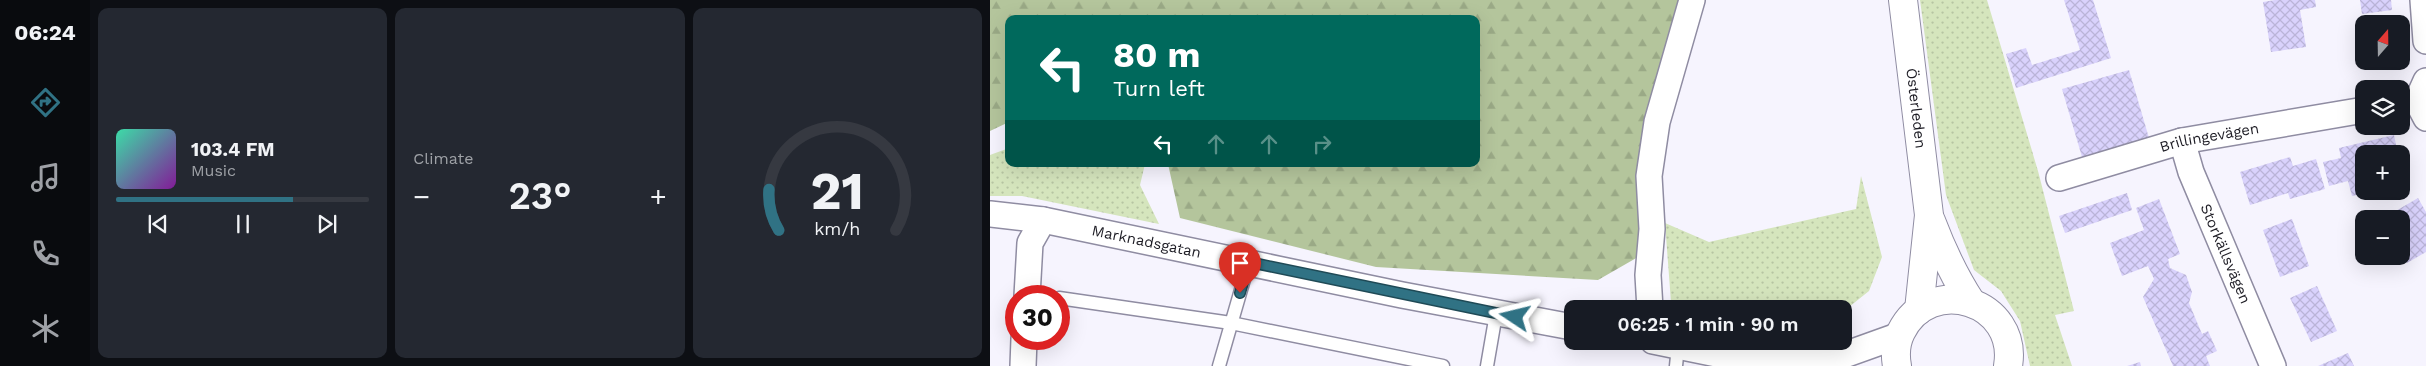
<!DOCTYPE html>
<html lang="en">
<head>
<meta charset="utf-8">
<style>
  :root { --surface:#171b24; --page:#242831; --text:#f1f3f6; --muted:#9ea1a6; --line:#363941; --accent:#307284 }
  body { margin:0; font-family:"Work Sans",sans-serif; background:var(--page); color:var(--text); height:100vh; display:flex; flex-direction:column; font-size:19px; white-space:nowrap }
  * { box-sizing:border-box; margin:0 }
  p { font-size:16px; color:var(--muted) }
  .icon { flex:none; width:28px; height:28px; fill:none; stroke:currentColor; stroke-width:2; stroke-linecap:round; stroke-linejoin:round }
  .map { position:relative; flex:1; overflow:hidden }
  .sheet { display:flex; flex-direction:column; gap:8px; padding:8px; background:#0d0f14; width:900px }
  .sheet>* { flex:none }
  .top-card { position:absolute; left:15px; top:15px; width:475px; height:152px; border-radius:10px; box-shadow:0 5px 20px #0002; background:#00695c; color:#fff; overflow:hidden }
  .needle { width:32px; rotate:20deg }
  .buttons { position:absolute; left:1365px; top:15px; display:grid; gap:10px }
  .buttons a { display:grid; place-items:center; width:55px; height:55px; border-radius:10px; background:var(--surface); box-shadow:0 5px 20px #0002; font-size:25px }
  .speed { position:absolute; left:15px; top:285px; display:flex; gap:10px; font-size:25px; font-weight:700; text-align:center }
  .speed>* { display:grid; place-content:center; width:65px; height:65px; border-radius:50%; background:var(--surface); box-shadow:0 5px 20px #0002; line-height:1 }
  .speed .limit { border:8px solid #d22; background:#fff; color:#111 }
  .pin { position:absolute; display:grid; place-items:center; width:42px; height:42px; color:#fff; margin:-51px -21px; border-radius:50% 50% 50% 0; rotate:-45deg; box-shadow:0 0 5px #0007 }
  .pin .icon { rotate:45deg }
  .me { position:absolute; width:55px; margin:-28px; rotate:280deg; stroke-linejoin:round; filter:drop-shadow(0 0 4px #0008) }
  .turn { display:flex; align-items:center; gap:18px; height:105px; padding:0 25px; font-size:22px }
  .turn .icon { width:65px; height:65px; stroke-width:2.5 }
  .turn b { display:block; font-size:35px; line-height:42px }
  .lanes { display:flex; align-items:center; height:48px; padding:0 25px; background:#0003; justify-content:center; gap:25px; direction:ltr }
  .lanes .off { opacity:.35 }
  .big { font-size:38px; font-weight:600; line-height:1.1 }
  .sheet .tile { flex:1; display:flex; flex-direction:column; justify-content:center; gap:8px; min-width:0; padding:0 18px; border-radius:10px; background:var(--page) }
  .sheet .dial { align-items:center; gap:0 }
  .dial svg { height:130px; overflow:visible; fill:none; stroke:var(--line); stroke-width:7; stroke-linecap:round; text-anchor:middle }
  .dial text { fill:var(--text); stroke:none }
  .song { display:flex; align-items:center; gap:15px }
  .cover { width:60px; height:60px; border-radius:8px; background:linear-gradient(135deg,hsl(160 70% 55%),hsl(290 70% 35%)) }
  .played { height:5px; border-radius:2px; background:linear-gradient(90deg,var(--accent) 70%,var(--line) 70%) }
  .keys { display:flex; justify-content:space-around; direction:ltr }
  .heat { display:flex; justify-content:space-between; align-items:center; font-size:28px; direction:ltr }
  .sheet .tiles { flex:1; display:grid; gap:8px; grid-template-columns:repeat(3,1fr) }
  .trip { position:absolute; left:574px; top:300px; width:288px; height:50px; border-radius:10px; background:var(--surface); box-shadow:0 5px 20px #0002; font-weight:600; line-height:50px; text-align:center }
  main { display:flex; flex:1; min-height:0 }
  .menu { display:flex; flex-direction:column; width:90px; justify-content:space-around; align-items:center; background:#090b0e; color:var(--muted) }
  .menu .icon { width:35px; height:35px }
  .menu .current { color:var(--accent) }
  .menu b { font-size:22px; color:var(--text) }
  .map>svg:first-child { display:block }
  .grass { fill:url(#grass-dots) }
  .forest { fill:url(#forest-firs) }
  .building { fill:url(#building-cross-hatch) }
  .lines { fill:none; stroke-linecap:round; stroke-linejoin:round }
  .lane-casing { stroke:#8f8ca2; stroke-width:15 }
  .street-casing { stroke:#8f8ca2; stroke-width:28 }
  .secondary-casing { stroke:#8f8ca2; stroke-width:30 }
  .lane { stroke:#fff; stroke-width:12 }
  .street { stroke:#fff; stroke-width:25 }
  .secondary { stroke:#fff; stroke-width:28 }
  .route-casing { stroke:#1f4a56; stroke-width:12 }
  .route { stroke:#307284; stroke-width:9 }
  .labels { text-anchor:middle; stroke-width:4.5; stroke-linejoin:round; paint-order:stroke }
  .street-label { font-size:15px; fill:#1e1d25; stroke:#fff }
</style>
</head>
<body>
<main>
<nav class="menu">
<b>06:24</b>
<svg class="icon current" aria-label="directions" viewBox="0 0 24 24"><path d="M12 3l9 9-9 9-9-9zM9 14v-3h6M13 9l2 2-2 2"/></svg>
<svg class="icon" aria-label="music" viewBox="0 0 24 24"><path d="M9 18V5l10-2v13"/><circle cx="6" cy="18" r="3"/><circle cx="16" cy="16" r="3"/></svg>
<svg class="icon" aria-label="phone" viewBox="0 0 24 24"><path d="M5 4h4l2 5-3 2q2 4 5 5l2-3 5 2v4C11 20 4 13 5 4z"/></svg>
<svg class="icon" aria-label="climate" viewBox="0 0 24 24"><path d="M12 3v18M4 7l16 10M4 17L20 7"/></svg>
</nav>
<section class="sheet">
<div class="tiles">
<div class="tile">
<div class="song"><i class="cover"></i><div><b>103.4 FM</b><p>Music</p></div></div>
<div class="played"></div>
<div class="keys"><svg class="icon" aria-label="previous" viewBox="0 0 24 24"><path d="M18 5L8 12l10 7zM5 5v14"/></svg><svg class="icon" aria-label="pause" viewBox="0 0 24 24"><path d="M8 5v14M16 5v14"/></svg><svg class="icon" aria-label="next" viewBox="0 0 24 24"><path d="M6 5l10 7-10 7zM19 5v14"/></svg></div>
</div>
<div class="tile"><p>Climate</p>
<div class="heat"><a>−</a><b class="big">23°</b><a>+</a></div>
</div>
<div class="tile dial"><svg viewBox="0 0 100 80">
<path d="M14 69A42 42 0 1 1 86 69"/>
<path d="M14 69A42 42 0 0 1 8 44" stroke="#307284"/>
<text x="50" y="56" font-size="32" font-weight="700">21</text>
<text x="50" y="72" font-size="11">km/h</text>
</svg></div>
</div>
</section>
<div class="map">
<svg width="1436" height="366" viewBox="0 0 1436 366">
  <defs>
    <pattern id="grass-dots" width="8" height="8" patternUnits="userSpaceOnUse" patternTransform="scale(1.25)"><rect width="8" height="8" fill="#d5e5bd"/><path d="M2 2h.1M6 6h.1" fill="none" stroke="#b6c4a2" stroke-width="1.8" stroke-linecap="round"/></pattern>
    <pattern id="forest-firs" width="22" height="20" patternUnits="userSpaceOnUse" patternTransform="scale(1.25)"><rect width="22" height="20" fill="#b4c59c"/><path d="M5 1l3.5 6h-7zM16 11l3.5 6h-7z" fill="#9aa986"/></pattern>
    <pattern id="building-cross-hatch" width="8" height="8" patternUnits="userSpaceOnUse" patternTransform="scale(1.25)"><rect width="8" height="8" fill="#d9d2fc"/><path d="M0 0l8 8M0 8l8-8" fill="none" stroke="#bab4d8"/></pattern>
  </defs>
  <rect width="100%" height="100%" fill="#f6f4fe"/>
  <g class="grass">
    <polygon points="930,0 997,0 1048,171 1084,311 1065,315 1082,366 1040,366 1030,321 1011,291 984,270 956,195"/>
    <polygon points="19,148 19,164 155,164 150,185 169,224 32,196 0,196 0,155"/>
    <polygon points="871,176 892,257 879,291 859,307 853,309 747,309 681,302 675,223 719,242 866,209"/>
  </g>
  <polygon class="forest" points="0,0 693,0 655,253 608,280 386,267 190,218 178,164 486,164 486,19 19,19 19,122 0,131"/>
  <g class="building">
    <polygon points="1074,0 1103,0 1121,58 1026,88 1016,54 1036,48 1042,65 1090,50"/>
    <polygon points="1285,0 1325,0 1326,7 1310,10 1316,47 1281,52 1273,2"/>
    <polygon points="1370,0 1401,0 1402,10 1372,14"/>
    <polygon points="1139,70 1159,138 1092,157 1072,89"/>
    <polygon points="1404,135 1408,154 1374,154 1374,191 1380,192 1362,196 1358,181 1339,186 1333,162 1351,158 1349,148"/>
    <polygon points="1300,157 1303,166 1326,159 1335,189 1300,199 1298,193 1260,205 1250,172"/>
    <polygon points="1137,193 1142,210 1075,233 1069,216"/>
    <polygon points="1428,198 1436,212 1436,252 1417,263 1411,252 1411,219 1392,219"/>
    <polygon points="1169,199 1190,254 1178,259 1180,268 1196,275 1202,292 1199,303 1212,334 1218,331 1227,351 1216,356 1220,366 1183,366 1153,297 1164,279 1158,266 1132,276 1120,243 1154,230 1146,208"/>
    <polygon points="1302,219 1319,266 1290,277 1273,230"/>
    <polygon points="1327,286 1347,331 1321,342 1300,298"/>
    <polygon points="1358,353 1364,366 1328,366"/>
    <polygon points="1150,362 1151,366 1137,366"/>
  </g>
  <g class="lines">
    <defs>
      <g id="lane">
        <polyline points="69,298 241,323 453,366"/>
        <polyline points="229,366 259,262"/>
        <polyline points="497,366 506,314"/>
        <polyline points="686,366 688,346"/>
      </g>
      <g id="street">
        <polyline points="1433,0 1436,41"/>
        <polyline points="1436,81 1427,101 1436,118"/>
        <path id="s1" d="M1192 141 1201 172 1283 366"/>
        <path id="s2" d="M1069 178 1192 141 1374 110"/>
        <path id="s3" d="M0 214 53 220 412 295 582 327"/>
        <polyline points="37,296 40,243 53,220"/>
        <polyline points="660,309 658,275 662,229 659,176 667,122 702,0"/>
        <polyline points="663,341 785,366"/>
        <polyline points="773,362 857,354 910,335"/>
        <polyline points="33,366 34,339"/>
      </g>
      <g id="secondary">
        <path id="s4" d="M913 0 939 215 929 310"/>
        <path d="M941 221C952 250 964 276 981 302"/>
        <path d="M907 366C905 355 906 342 911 332 940 273 1029 301 1018 366"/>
      </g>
    </defs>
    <use href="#lane" class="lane-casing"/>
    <use href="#street" class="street-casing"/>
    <use href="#secondary" class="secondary-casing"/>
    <use href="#lane" class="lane"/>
    <use href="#street" class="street"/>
    <use href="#secondary" class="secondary"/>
  </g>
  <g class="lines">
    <defs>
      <polyline id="route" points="250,293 259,262 525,317"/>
    </defs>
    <use href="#route" class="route-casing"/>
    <use href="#route" class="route"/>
  </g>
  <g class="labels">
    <g class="street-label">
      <text dy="5" stroke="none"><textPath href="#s4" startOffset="109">Österleden</textPath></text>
      <text dy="5" stroke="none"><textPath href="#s2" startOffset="156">Brillingevägen</textPath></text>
      <text dy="5" stroke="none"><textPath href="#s3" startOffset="159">Marknadsgatan</textPath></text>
      <text dy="5" stroke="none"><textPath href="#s1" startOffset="121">Storkällsvägen</textPath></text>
    </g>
  </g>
</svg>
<div class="buttons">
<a><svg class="needle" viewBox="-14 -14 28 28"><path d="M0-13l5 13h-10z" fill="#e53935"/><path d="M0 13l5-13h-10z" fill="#9ea1a6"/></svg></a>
<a><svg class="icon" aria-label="layers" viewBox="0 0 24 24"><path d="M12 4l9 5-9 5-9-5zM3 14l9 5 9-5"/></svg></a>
<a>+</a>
<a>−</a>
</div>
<div class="speed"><div class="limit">30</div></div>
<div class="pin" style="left:250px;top:293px;background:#d93025"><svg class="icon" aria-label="arrive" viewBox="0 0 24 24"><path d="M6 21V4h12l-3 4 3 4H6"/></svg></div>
<svg class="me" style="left:525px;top:317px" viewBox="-20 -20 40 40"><path d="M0-17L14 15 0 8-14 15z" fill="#307284" stroke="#fff" stroke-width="4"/></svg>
<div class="trip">06:25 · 1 min · 90 m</div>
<div class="top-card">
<div class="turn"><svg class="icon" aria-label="left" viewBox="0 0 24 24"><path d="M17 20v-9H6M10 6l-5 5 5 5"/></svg><div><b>80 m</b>Turn left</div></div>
<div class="lanes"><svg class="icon" aria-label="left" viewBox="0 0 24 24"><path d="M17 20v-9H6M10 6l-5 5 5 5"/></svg><svg class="icon off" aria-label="ahead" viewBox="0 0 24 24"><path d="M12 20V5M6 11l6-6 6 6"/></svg><svg class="icon off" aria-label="ahead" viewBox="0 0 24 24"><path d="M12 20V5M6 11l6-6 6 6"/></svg><svg class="icon off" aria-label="right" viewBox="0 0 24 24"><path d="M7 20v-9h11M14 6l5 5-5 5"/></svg></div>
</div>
</div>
</main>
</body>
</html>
